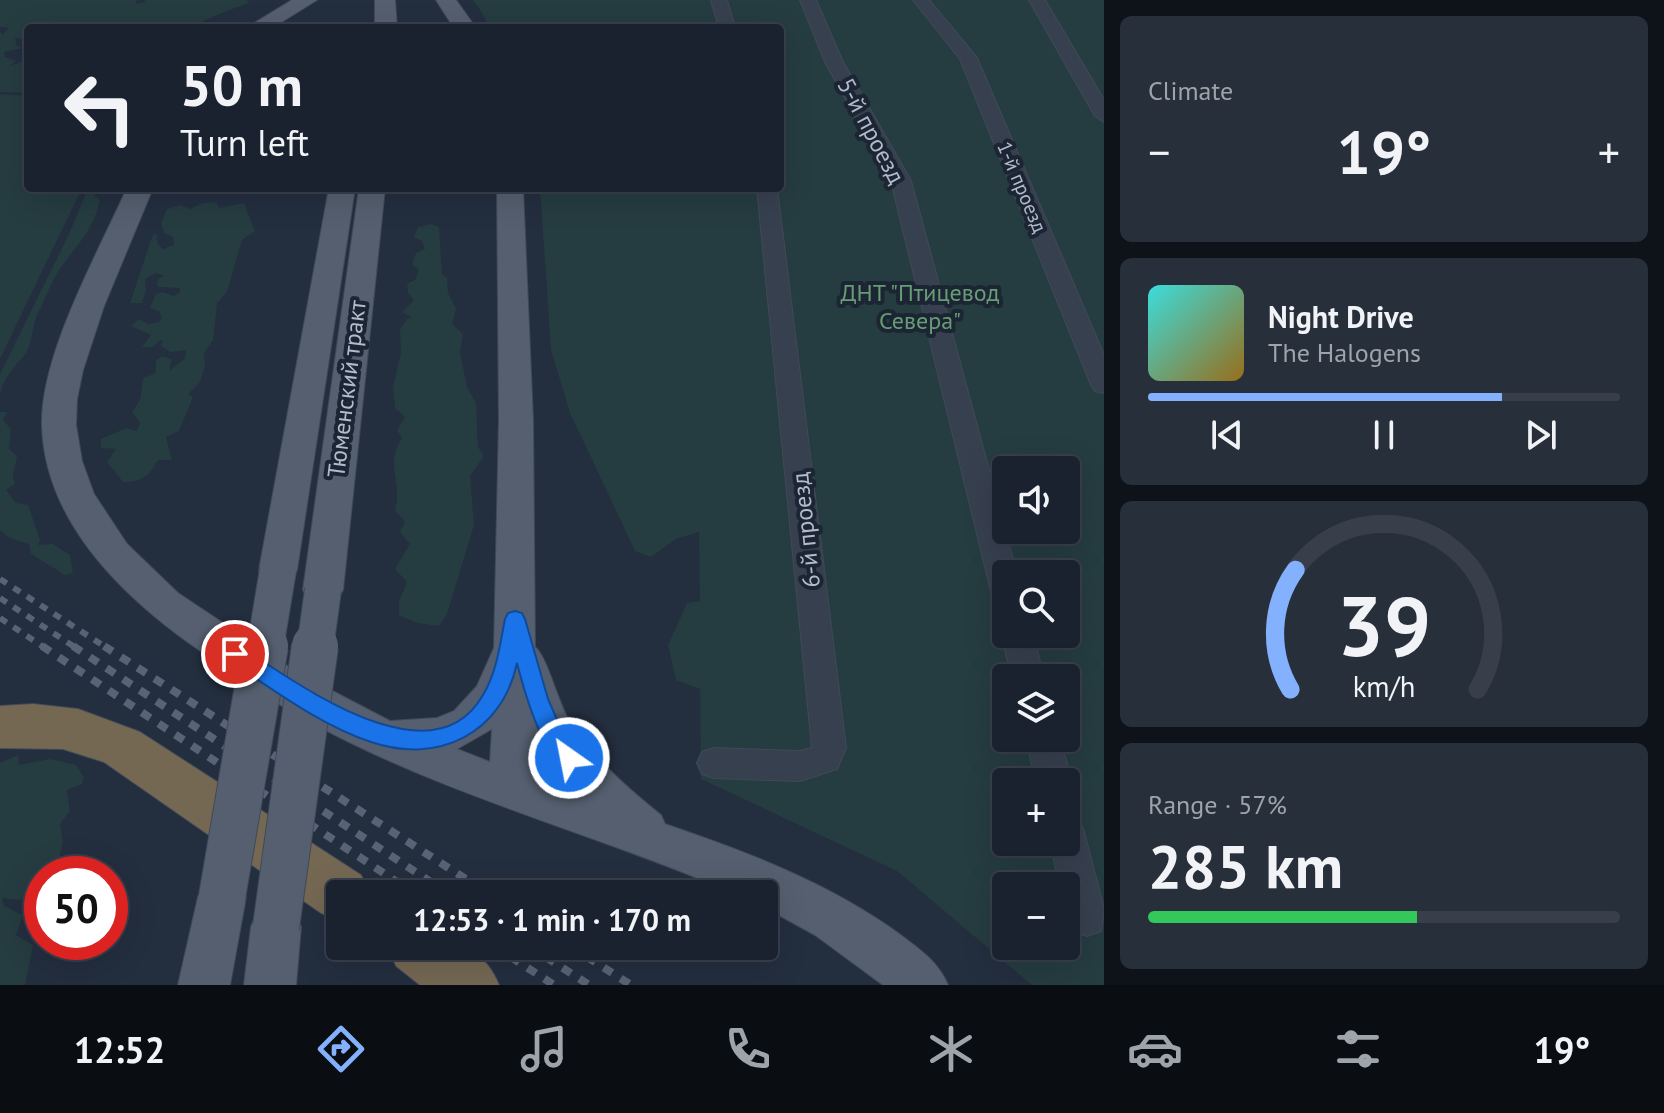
<!DOCTYPE html>
<html lang="en">
<head>
<meta charset="utf-8">
<style>
  :root { --surface:#1a222f; --page:#272f3b; --text:#f1f3f6; --muted:#9fa4aa; --line:#383f4b; --accent:#84b1fd }
  body { margin:0; font-family:"PT Sans",sans-serif; background:var(--page); color:var(--text); height:100vh; display:flex; flex-direction:column; font-size:30px; white-space:nowrap }
  * { box-sizing:border-box; margin:0 }
  p { font-size:26px; color:var(--muted) }
  .icon { flex:none; width:44px; height:44px; fill:none; stroke:currentColor; stroke-width:2; stroke-linecap:round; stroke-linejoin:round }
  .map { position:relative; flex:1; overflow:hidden }
  .panel { display:flex; flex-direction:column; gap:16px; padding:16px; background:#0e131a; width:560px }
  .panel>* { flex:none }
  .guide { position:absolute; left:24px; top:24px; width:760px; height:168px; border-radius:8px; box-shadow:0 8px 32px #0002,0 0 0 2px var(--line); background:#1a222f; color:var(--text); overflow:hidden }
  .controls { position:absolute; left:992px; top:456px; display:grid; gap:16px }
  .controls a { display:grid; place-items:center; width:88px; height:88px; border-radius:8px; background:var(--surface); box-shadow:0 8px 32px #0002,0 0 0 2px var(--line); font-size:40px }
  .speed { position:absolute; left:24px; top:856px; display:flex; gap:16px; font-size:40px; font-weight:700; text-align:center }
  .speed>* { display:grid; place-content:center; width:104px; height:104px; border-radius:50%; background:var(--surface); box-shadow:0 8px 32px #0002,0 0 0 2px var(--line); line-height:1 }
  .speed .limit { border:12px solid #d22; background:#fff; color:#111 }
  .pin { position:absolute; display:grid; place-items:center; width:68px; height:68px; color:#fff; margin:-34px; border:4px solid #fff; border-radius:50%; box-shadow:0 2px 8px #0007 }
  .me { position:absolute; width:88px; margin:-44px; rotate:327deg; stroke-linejoin:round; filter:drop-shadow(0 0 6px #0008) }
  .turn { display:flex; align-items:center; gap:28px; height:168px; padding:0 24px; font-size:36px }
  .turn .icon { width:104px; height:104px; stroke-width:2.5 }
  .turn b { display:block; font-size:56px; line-height:68px }
  .big { font-size:60px; font-weight:600; line-height:1.1 }
  .panel .tile { flex:1; display:flex; flex-direction:column; justify-content:center; gap:12px; min-width:0; padding:0 28px; border-radius:12px; background:var(--page) }
  .panel .dial { align-items:center; gap:0 }
  .dial svg { height:208px; overflow:visible; fill:none; stroke:var(--line); stroke-width:7; stroke-linecap:round; text-anchor:middle }
  .dial text { fill:var(--text); stroke:none }
  .song { display:flex; align-items:center; gap:24px }
  .cover { width:96px; height:96px; border-radius:12px; background:linear-gradient(135deg,hsl(180 70% 55%),hsl(40 70% 35%)) }
  .played { height:8px; border-radius:4px; background:linear-gradient(90deg,var(--accent) 75%,var(--line) 75%) }
  .keys { display:flex; justify-content:space-around; direction:ltr }
  .heat { display:flex; justify-content:space-between; align-items:center; font-size:44px; direction:ltr }
  .charge { height:12px; border-radius:6px; background:linear-gradient(90deg,#34c759 57%,var(--line) 0) }
  .trip { position:absolute; left:326px; top:880px; width:452px; height:80px; border-radius:8px; background:var(--surface); box-shadow:0 8px 32px #0002,0 0 0 2px var(--line); font-weight:600; line-height:80px; text-align:center }
  .menu { display:flex; height:128px; justify-content:space-around; align-items:center; background:#0a0e13; color:var(--muted) }
  .menu .icon { width:56px; height:56px }
  .menu .on { color:var(--accent) }
  .menu b { font-size:36px; color:var(--text) }
  main { display:flex; flex:1; min-height:0 }
  .map>svg:first-child { display:block }
  .green { fill:#253c40; fill-rule:evenodd }
  .lines { fill:none; stroke-linecap:round; stroke-linejoin:round }
  .minor-casing { stroke:#404958; stroke-width:2 }
  .major-casing { stroke:#404958; stroke-width:2 }
  .highway-casing { stroke:#424b5a; stroke-width:2 }
  .minor { fill:#37404f; fill-rule:evenodd }
  .major { fill:#555f6f; fill-rule:evenodd }
  .highway { fill:#756853; fill-rule:evenodd }
  .rail-far1 { stroke:#586476; stroke-width:6; stroke-dasharray:8 8; stroke-linecap:butt }
  .rail { stroke:#586476; stroke-width:8; stroke-dasharray:10 10; stroke-linecap:butt }
  .major-bridge-far1-casing { stroke:#404958; stroke-width:38; stroke-linecap:butt }
  .major-bridge-casing { stroke:#404958; stroke-width:48; stroke-linecap:butt }
  .major-bridge-far1 { stroke:#555f6f; stroke-width:36 }
  .major-bridge { stroke:#555f6f; stroke-width:46 }
  .route { fill:#1a73e8; stroke:#114b97; stroke-width:2 }
  .labels { text-anchor:middle; stroke-width:8; stroke-linejoin:round; paint-order:stroke }
  .far-street-label { font-size:20px; fill:#b3bbca; stroke:#1c2534 }
  .street-label { font-size:24px; fill:#b3bbca; stroke:#1c2534 }
  .park-label { font-size:24px; fill:#689c75; stroke:#1c2534 }
</style>
</head>
<body>
<main>
<div class="map">
<svg width="1104" height="985" viewBox="0 0 1104 985">
  <rect width="100%" height="100%" fill="#232e3f"/>
  <g class="green">
    <path d="M0 0H137L135 4 147 2 143 0H247L249 3C229 10 208 18 190 28H28V40L15 38 17 46 23 48 4 52 5 57 16 61 10 66 28 59V93L0 92V31L2 35 9 28 0 27Z"/>
    <path d="M473 0H1104V985H1032L897 871 701 779 700 689 676 680 668 645 687 603 700 601 699 532 676 539 651 557 635 551 570 413 551 350 540 188H780V28H488L484 16ZM1006 470H1066V530H1006ZM1006 574H1066V634H1006ZM1006 678H1066V738H1006ZM1006 782H1066V842H1006ZM1006 886H1066V946H1006Z"/>
    <polygon points="0,94 28,96 28,188 82,188 0,359"/>
    <path d="M88 188H97L94 196 100 200C93 232 77 244 60 269 51 282 46 298 38 313 32 324 33 342 26 353 16 366 3 377 0 394V374L70 232Z"/>
    <path d="M216 202 219 208 244 203 255 231 242 240 227 292 217 303 213 340 204 353 205 366 200 382 188 394 193 397 179 431 166 437 172 460H158C148 477 142 482 123 482L107 462 116 449 101 448V439L126 428 137 431 140 422 132 412 140 400 143 378 156 373V360L163 356 172 360 169 371 185 358 186 350 170 352 161 346 163 339 152 347H142L151 335 131 326 139 319 148 324 159 322 162 318 159 311 150 308 156 294 163 292 174 296 180 292V288L158 287 157 280 164 276 156 273 145 279 146 291 142 303H130L152 237 156 233 158 244 163 249 174 245 173 237 164 233 161 223 167 209 180 205 190 209 203 203Z"/>
    <path d="M431 224 439 227 442 274 447 278 448 293 456 309 452 324 463 334 460 352 467 387 476 403 478 447 484 456 470 476 474 525 447 614 439 626 417 623 399 615V602L407 582 395 569 410 544 400 532 405 522 395 510C403 482 384 465 402 438L397 430 405 417 395 408 393 388 401 352 400 329 407 319 412 317 402 312 414 300 408 293 407 284 415 280 419 270 412 264 416 253 425 249 422 241 414 237 418 227Z"/>
    <polygon points="0,412 7,412 3,420 11,429 9,449 17,456 13,476 15,484 6,490 16,503 28,505 40,540 38,545 53,544 70,555 73,573 65,575 31,554 29,544 10,538 0,530"/>
    <path d="M18 755 19 765 50 759 76 765 84 778 82 784 67 790 70 811 60 824 63 842 56 874H42V891C29 903 18 900 2 898L4 906 23 915 16 935 33 945 25 985H0V763Z"/>
  </g>
  <g class="lines">
    <defs>
      <g id="minor">
        <polygon points="711,0 727,0 735,28 719,28"/>
        <polygon points="800,0 816,0 843,62 911,181 1017,574 1006,574 1006,602 995,599 991,591 891,181 825,62"/>
        <polygon points="913,0 929,0 977,58 1104,355 1104,393 1095,391 1091,385 960,59"/>
        <polygon points="1029,0 1045,0 1104,100 1104,122 1095,116"/>
        <polygon points="757,188 777,188 846,748 837,769 800,781 714,778 702,774 697,763 702,752 714,748 800,751 812,748"/>
        <polygon points="1006,625 1006,634 1033,634 1044,678 1012,678 1001,634"/>
        <polygon points="1026,738 1060,738 1072,782 1066,793 1066,782 1036,782"/>
        <polygon points="1066,816 1079,820 1084,832 1104,909 1101,931 1087,936 1073,931 1066,911 1066,886 1060,886 1050,842 1066,842"/>
      </g>
      <g id="major">
        <polygon points="292,0 317,0 272,28 246,28"/>
        <polygon points="375,0 395,0 397,28 375,28"/>
        <polygon points="436,0 456,0 476,28 454,28"/>
        <path d="M127 188H153L104 306 83 370 77 399 76 425 82 461 94 494 127 544 178 593 298 673 390 721 437 718 454 711 477 686 494 648 499 420 497 188H523L533 420 535 647C547 656 558 703 569 720 593 758 626 787 661 815L665 824C747 852 827 882 898 933 919 949 938 961 948 985H883L815 935 764 907V894H736C597 834 449 797 316 725 275 704 237 677 199 650 124 598 45 523 42 426 40 355 98 253 127 188ZM492 729 490 762 457 749ZM536 741 572 792 534 779Z"/>
        <polygon points="329,188 355,188 297,570 292,580 278,584 264,580 259,570"/>
        <polygon points="359,188 385,188 343,590 337,600 323,605 309,600 303,590"/>
        <polygon points="222,874 239,881 246,897 230,985 178,985 198,897 205,881"/>
        <polygon points="276,903 294,910 301,927 296,985 244,985 251,927 258,910"/>
      </g>
      <g id="highway">
        <polygon points="33,704 78,709 140,732 361,875 369,894 340,894 340,920 321,913 104,762 63,749 0,748 0,706"/>
        <path d="M388 946C437 946 477 932 499 985H420L396 966Z"/>
      </g>
    </defs>
    <use href="#minor" class="minor-casing"/>
    <use href="#major" class="major-casing"/>
    <use href="#highway" class="highway-casing"/>
    <use href="#minor" class="minor"/>
    <use href="#major" class="major"/>
    <use href="#highway" class="highway"/>
    <g class="rail-far1">
      <polyline points="0,579 107,648"/>
      <polyline points="0,598 76,648"/>
      <polyline points="0,618 45,648"/>
    </g>
    <g class="rail">
      <polyline points="42,646 415,894"/>
      <polyline points="73,646 449,894"/>
      <polyline points="104,646 489,894"/>
      <polyline points="494,946 554,985"/>
      <polyline points="529,946 589,985"/>
      <polyline points="570,946 631,985"/>
    </g>
    <defs>
      <g id="major-bridge-far1">
        <polyline points="265,648 278,570"/>
        <polyline points="315,648 323,590"/>
      </g>
      <g id="major-bridge">
        <polyline points="222,897 265,646"/>
        <polyline points="276,927 315,646"/>
      </g>
    </defs>
    <use href="#major-bridge-far1" class="major-bridge-far1-casing"/>
    <use href="#major-bridge" class="major-bridge-casing"/>
    <use href="#major-bridge-far1" class="major-bridge-far1"/>
    <use href="#major-bridge" class="major-bridge"/>
  </g>
  <path class="route" d="M515 611 522 613 525 619 548 699 558 722 581 758 577 765C546 776 523 686 517 663 502 733 439 765 371 742 320 725 272 689 227 659L224 654 227 648 235 645 242 648C298 683 432 784 483 695 497 672 500 644 505 619L508 613Z"/>
  <g class="labels">
    <g class="far-street-label">
      <text transform="translate(1022 187) rotate(67)" y="7">1-й проезд</text>
    </g>
    <g class="street-label">
      <text transform="translate(871 131) rotate(62)" y="8">5-й проезд</text>
      <text transform="translate(347 389) rotate(-83)" y="8">Тюменский тракт</text>
      <text transform="translate(806 530) rotate(-96)" y="8">6-й проезд</text>
    </g>
    <g class="park-label">
      <text x="920" y="301">ДНТ "Птицевод<tspan x="920" dy="28">Севера"</tspan></text>
    </g>
  </g>
</svg>
<div class="controls">
<a><svg class="icon" aria-label="sound" viewBox="0 0 24 24"><path d="M4 9h4l5-4v14l-5-4H4zM17 9q2 3 0 6"/></svg></a>
<a><svg class="icon" aria-label="search" viewBox="0 0 24 24"><circle cx="10" cy="10" r="6"/><path d="M15 15l6 6"/></svg></a>
<a><svg class="icon" aria-label="layers" viewBox="0 0 24 24"><path d="M12 4l9 5-9 5-9-5zM3 14l9 5 9-5"/></svg></a>
<a>+</a>
<a>−</a>
</div>
<div class="speed"><div class="limit">50</div></div>
<div class="pin" style="left:235px;top:654px;background:#d93025"><svg class="icon" aria-label="arrive" viewBox="0 0 24 24"><path d="M6 21V4h12l-3 4 3 4H6"/></svg></div>
<svg class="me" style="left:569px;top:758px" viewBox="-20 -20 40 40"><circle r="17" fill="#1a73e8" stroke="#fff" stroke-width="3"/><path d="M0-11L8 9 0 5-8 9z" fill="#fff"/></svg>
<div class="trip">12:53 · 1 min · 170 m</div>
<div class="guide">
<div class="turn"><svg class="icon" aria-label="left" viewBox="0 0 24 24"><path d="M17 20v-9H6M10 6l-5 5 5 5"/></svg><div><b>50 m</b>Turn left</div></div>
</div>
</div>
<section class="panel">
<div class="tile"><p>Climate</p>
<div class="heat"><a>−</a><b class="big">19°</b><a>+</a></div>
</div>
<div class="tile">
<div class="song"><i class="cover"></i><div><b>Night Drive</b><p>The Halogens</p></div></div>
<div class="played"></div>
<div class="keys"><svg class="icon" aria-label="previous" viewBox="0 0 24 24"><path d="M18 5L8 12l10 7zM5 5v14"/></svg><svg class="icon" aria-label="pause" viewBox="0 0 24 24"><path d="M8 5v14M16 5v14"/></svg><svg class="icon" aria-label="next" viewBox="0 0 24 24"><path d="M6 5l10 7-10 7zM19 5v14"/></svg></div>
</div>
<div class="tile dial"><svg viewBox="0 0 100 80">
<path d="M14 69A42 42 0 1 1 86 69"/>
<path d="M14 69A42 42 0 0 1 16 23" stroke="#84b1fd"/>
<text x="50" y="56" font-size="32" font-weight="700">39</text>
<text x="50" y="72" font-size="11">km/h</text>
</svg></div>
<div class="tile"><p>Range · 57%</p><b class="big">285 km</b><div class="charge"></div></div>
</section>
</main>
<nav class="menu">
<b>12:52</b>
<svg class="icon on" aria-label="directions" viewBox="0 0 24 24"><path d="M12 3l9 9-9 9-9-9zM9 14v-3h6M13 9l2 2-2 2"/></svg>
<svg class="icon" aria-label="music" viewBox="0 0 24 24"><path d="M9 18V5l10-2v13"/><circle cx="6" cy="18" r="3"/><circle cx="16" cy="16" r="3"/></svg>
<svg class="icon" aria-label="phone" viewBox="0 0 24 24"><path d="M5 4h4l2 5-3 2q2 4 5 5l2-3 5 2v4C11 20 4 13 5 4z"/></svg>
<svg class="icon" aria-label="climate" viewBox="0 0 24 24"><path d="M12 3v18M4 7l16 10M4 17L20 7"/></svg>
<svg class="icon" aria-label="car" viewBox="0 0 24 24"><path d="M5 17H2v-5l4-1 3-4h7l3 4 3 1v5h-3M9 17h6M6 11h13"/><circle cx="7" cy="17" r="2"/><circle cx="17" cy="17" r="2"/></svg>
<svg class="icon" aria-label="filters" viewBox="0 0 24 24"><path d="M4 7h16M4 17h16"/><circle cx="9" cy="7" r="2"/><circle cx="15" cy="17" r="2"/></svg>
<b>19°</b>
</nav>
</body>
</html>
